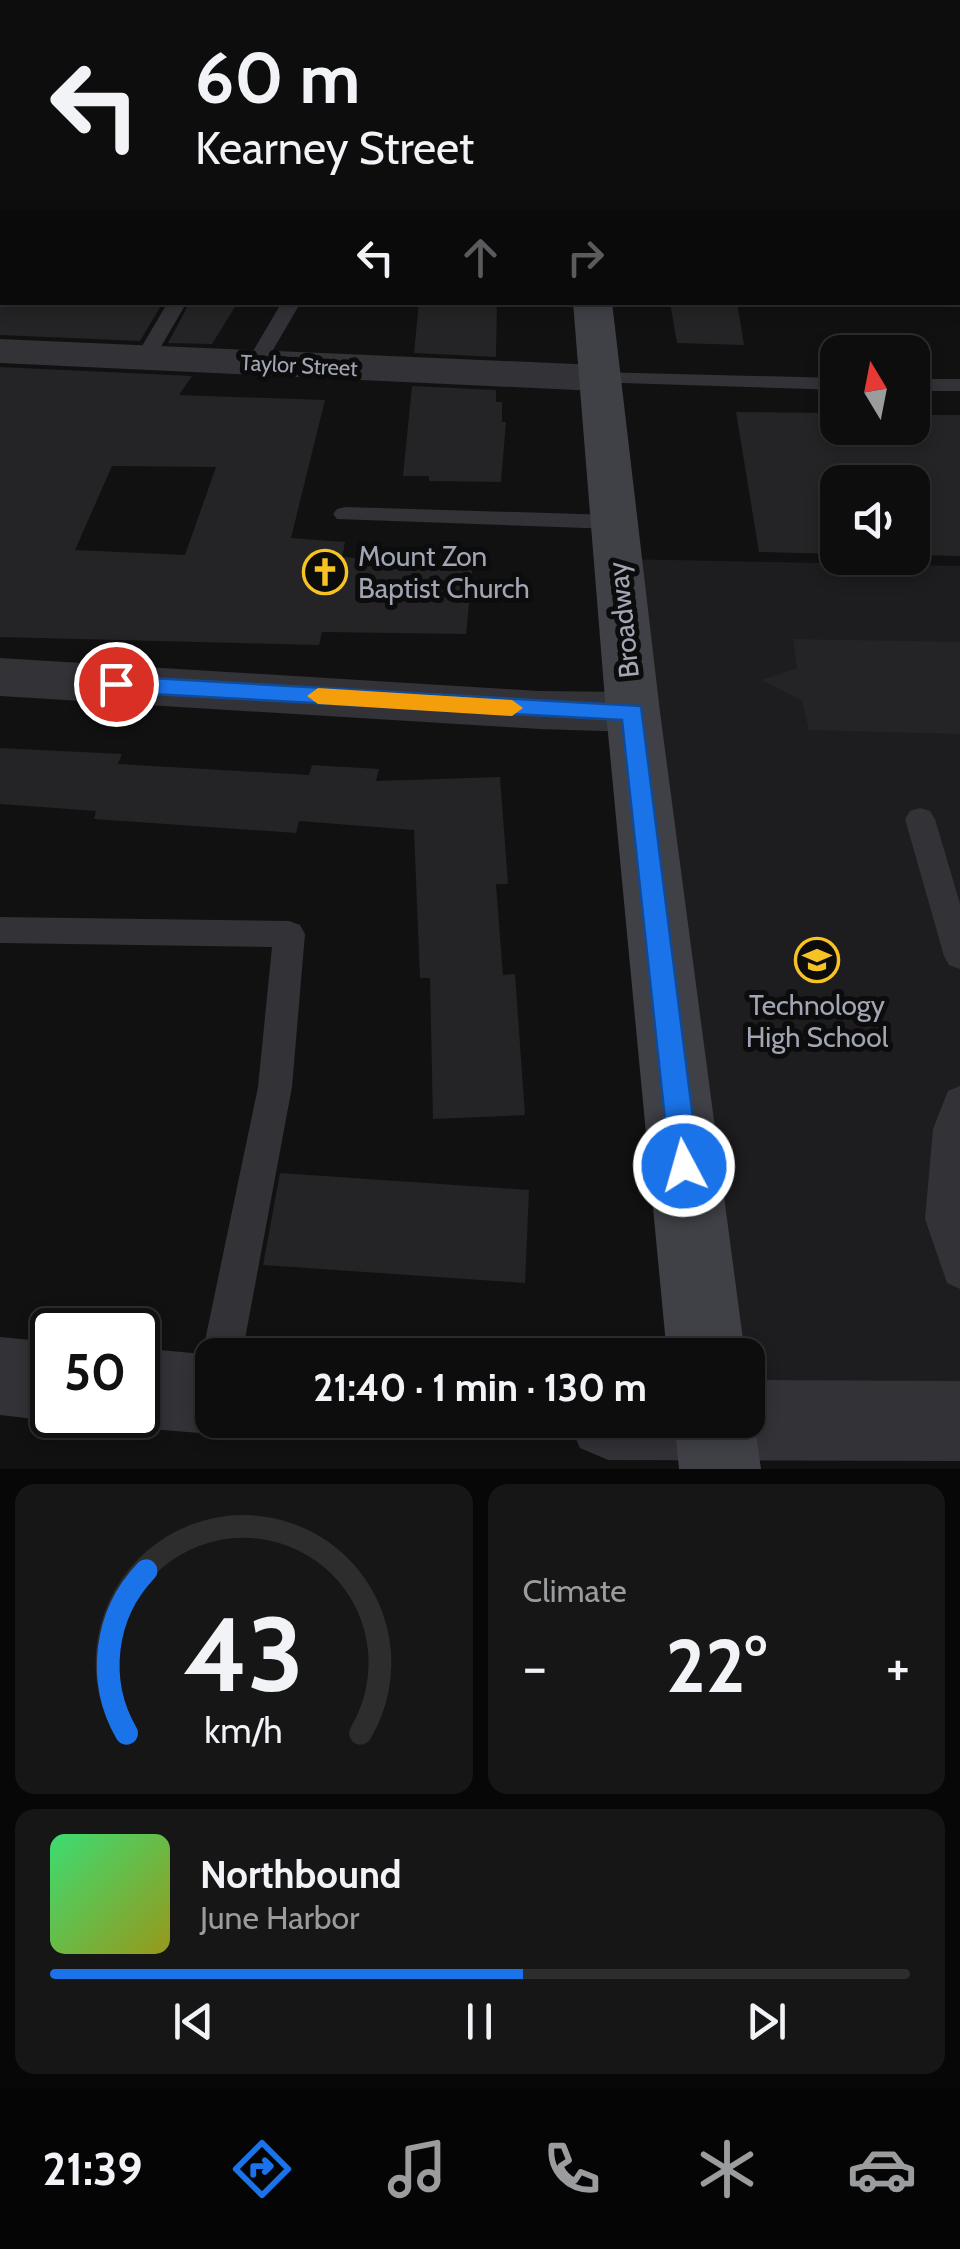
<!DOCTYPE html>
<html lang="en">
<head>
<meta charset="utf-8">
<style>
  :root { --surface:#0d0d0e; --page:#161617; --text:#f1f3f6; --muted:#9a9c9e; --line:#2d2d2e; --accent:#1a73e8 }
  body { margin:0; font-family:Cabin,sans-serif; background:var(--page); color:var(--text); height:100vh; display:flex; flex-direction:column; font-size:38px; white-space:nowrap }
  * { box-sizing:border-box; margin:0 }
  p { font-size:32px; color:var(--muted) }
  .icon { flex:none; width:55px; height:55px; fill:none; stroke:currentColor; stroke-width:2; stroke-linecap:round; stroke-linejoin:round }
  .map { position:relative; height:1469px; overflow:hidden }
  .panel { display:flex; flex-direction:column; gap:15px; padding:15px; background:#070708; flex:1 }
  .panel>* { flex:none }
  .hud { position:absolute; left:0px; top:0px; width:960px; height:305px; box-shadow:0 5px 15px #0003,0 0 0 2px var(--line); background:#0d0d0e; color:var(--text); overflow:hidden }
  .needle { width:65px; rotate:350deg }
  .fabs { position:absolute; left:820px; top:335px; display:grid; gap:20px }
  .fabs a { display:grid; place-items:center; width:110px; height:110px; border-radius:20px; background:var(--surface); box-shadow:0 5px 15px #0003,0 0 0 2px var(--line); font-size:50px }
  .speed { position:absolute; left:30px; top:1308px; display:flex; gap:20px; font-size:50px; font-weight:700; text-align:center }
  .speed>* { display:grid; place-content:center; width:130px; height:130px; border-radius:50%; background:var(--surface); box-shadow:0 5px 15px #0003,0 0 0 2px var(--line); line-height:1 }
  .speed .limit { border:5px solid #111; border-radius:15px; background:#fff; color:#111 }
  .pin { position:absolute; display:grid; place-items:center; width:85px; height:85px; color:#fff; margin:-42px; border:5px solid #fff; border-radius:50%; box-shadow:0 2px 10px #0007 }
  .me { position:absolute; width:110px; margin:-55px; rotate:354deg; stroke-linejoin:round; filter:drop-shadow(0 0 8px #0008) }
  .turn { display:flex; align-items:center; gap:35px; height:210px; padding:0 30px; font-size:45px }
  .turn .icon { width:130px; height:130px; stroke-width:2.5 }
  .turn b { display:block; font-size:70px; line-height:85px }
  .lanes { display:flex; align-items:center; height:95px; padding:0 30px; background:#0003; justify-content:center; gap:50px; direction:ltr }
  .lanes .off { opacity:.35 }
  .big { font-size:75px; font-weight:700; line-height:1.1 }
  .panel .tile { flex:1; display:flex; flex-direction:column; justify-content:center; gap:15px; min-width:0; padding:0 35px; border-radius:20px; background:var(--page) }
  .panel .dial { align-items:center; gap:0 }
  .dial svg { height:260px; overflow:visible; fill:none; stroke:var(--line); stroke-width:7; stroke-linecap:round; text-anchor:middle }
  .dial text { fill:var(--text); stroke:none }
  .song { display:flex; align-items:center; gap:30px }
  .cover { width:120px; height:120px; border-radius:15px; background:linear-gradient(135deg,hsl(140 70% 55%),hsl(60 70% 35%)) }
  .played { height:10px; border-radius:5px; background:linear-gradient(90deg,var(--accent) 55%,var(--line) 55%) }
  .keys { display:flex; justify-content:space-around; direction:ltr }
  .heat { display:flex; justify-content:space-between; align-items:center; font-size:55px; direction:ltr }
  .panel .tiles { flex:1; display:grid; gap:15px; grid-template-columns:1fr 1fr }
  .tile:last-child { grid-column:span 2 }
  .trip { position:absolute; left:195px; top:1338px; width:570px; height:100px; border-radius:20px; background:var(--surface); box-shadow:0 5px 15px #0003,0 0 0 2px var(--line); font-weight:700; line-height:100px; text-align:center }
  .tabs { display:flex; height:160px; justify-content:space-around; align-items:center; background:#050506; color:var(--muted) }
  .tabs .icon { width:70px; height:70px }
  .tabs .selected { color:var(--accent) }
  .tabs b { font-size:45px; color:var(--text) }
  .map>svg:first-child { display:block }
  .built { fill:#1d1d1f }
  .building { fill:#242426; fill-rule:evenodd }
  .lines { fill:none; stroke-linecap:round; stroke-linejoin:round }
  .service { fill:#323237; fill-rule:evenodd }
  .minor { fill:#323237; fill-rule:evenodd }
  .tertiary { fill:#323237; fill-rule:evenodd }
  .secondary { fill:#404147; fill-rule:evenodd }
  .route { fill:#1a73e8; stroke:#114b97; stroke-width:2.5 }
  .slow { fill:#f59e0b }
  .labels { text-anchor:middle; stroke-width:10; stroke-linejoin:round; paint-order:stroke }
  .far-street-label { font-size:22px; fill:#a1a5b4; stroke:#0c0c0d }
  .poi-label { font-size:28px; fill:#a1a5b4; stroke:#0c0c0d; text-anchor:start }
  .street-label { font-size:28px; fill:#a1a5b4; stroke:#0c0c0d }
</style>
</head>
<body>
<div class="map">
<svg width="960" height="1469" viewBox="0 0 960 1469">
  <rect width="100%" height="100%" fill="#111112"/>
  <polygon class="built" points="625,559 960,566 960,1416 729,1421 748,1420 748,1355 721,1355"/>
  <g class="building">
    <polygon points="0,302 163,302 140,341 0,335"/>
    <polygon points="190,302 238,302 212,344 168,343"/>
    <polygon points="419,302 497,302 496,357 414,353"/>
    <polygon points="670,302 737,302 744,345 677,343"/>
    <path d="M0 367 192 376 179 395 325 400 291 538 345 542 342 557 473 565 466 634 322 632 319 645 0 637ZM112 466 216 467 185 555 75 550Z"/>
    <polygon points="412,386 496,390 496,402 502,402 502,422 506,422 501,482 429,481 429,476 403,476"/>
    <polygon points="736,412 838,413 838,428 912,428 912,415 960,415 960,556 912,555 912,482 838,482 838,554 759,552"/>
    <polygon points="793,639 960,642 960,734 809,730 802,701 762,680 797,668"/>
    <polygon points="0,748 122,754 118,764 309,775 312,765 379,769 376,781 500,777 508,884 496,884 503,975 515,974 525,1115 433,1119 430,978 420,978 414,830 299,821 296,833 94,819 96,811 0,804"/>
    <polygon points="280,1173 529,1190 525,1283 263,1265"/>
  </g>
  <g class="lines">
    <g class="service">
      <rect x="958" y="28" width="2" height="8"/>
      <polygon points="168,302 187,302 152,362 138,362 135,358"/>
      <polygon points="282,302 301,302 263,367 249,367 246,363"/>
      <polygon points="597,372 838,378 838,390 590,382 587,378"/>
      <rect x="912" y="379" width="48" height="12"/>
      <polygon points="345,507 613,515 625,522 613,529 337,519 333,514 337,509"/>
      <polygon points="920,808 930,811 935,819 960,904 960,969 949,965 944,956 905,819 910,811"/>
      <polygon points="0,917 289,921 300,925 305,934 292,1087 242,1355 212,1355 212,1371 202,1355 258,1087 272,947 0,943"/>
      <polygon points="960,1086 960,1289 947,1283 925,1219 933,1129 948,1091"/>
    </g>
    <g class="minor">
      <polygon points="0,339 597,365 612,369 618,378 612,387 597,391 0,363"/>
      <polygon points="0,658 539,691 633,692 652,698 660,712 652,726 633,732 539,729 0,696"/>
      <polygon points="0,1337 52,1342 52,1415 65,1415 52,1421 0,1415"/>
      <polygon points="138,1348 214,1355 212,1420 240,1422 212,1434 138,1428 110,1416 138,1415"/>
      <polygon points="748,1380 960,1381 960,1461 608,1460 580,1448 568,1420 748,1420"/>
    </g>
    <g class="tertiary">
      <rect x="0" y="97" width="2" height="19"/>
      <rect x="958" y="184" width="2" height="20"/>
    </g>
    <g class="secondary">
      <polygon points="573,302 612,302 660,712 745,1355 667,1355 606,712"/>
      <polygon points="748,1404 754,1420 761,1469 679,1469 674,1420 748,1420"/>
    </g>
  </g>
  <polygon class="route" points="116,676 641,706 699,1166 695,1176 684,1180 674,1176 670,1166 622,720 116,692 105,684"/>
  <polygon class="slow" points="318,688 512,700 523,708 512,716 318,704 307,696"/>
  <defs>
    <symbol id="church-ring" viewBox="-11 -11 22 22"><circle r="9.5" fill="#0c0c0d" stroke="#f7c324" stroke-width="1.5"/><path d="M-1.2-6h2.4v3.5h3.3v2.4h-3.3V6h-2.4V-.1h-3.3v-2.4h3.3Z" fill="#f7c324"/></symbol>
    <symbol id="school-ring" viewBox="-11 -11 22 22"><circle r="9.5" fill="#0c0c0d" stroke="#f7c324" stroke-width="1.5"/><path d="M0-5L7-2L0 1L-7-2ZM-4 1L0 2.5L4 1V4Q0 6-4 4Z" fill="#f7c324"/></symbol>
  </defs>
  <g fill-rule="evenodd">
    <use href="#church-ring" x="300" y="547" width="50" height="50"/>
    <use href="#school-ring" x="792" y="935" width="50" height="50"/>
  </g>
  <g class="labels">
    <g class="far-street-label">
      <text transform="translate(299 365) rotate(3)" y="8">Taylor Street</text>
    </g>
    <g class="poi-label">
      <text x="358" y="566">Mount Zon<tspan x="358" dy="32">Baptist Church</tspan></text>
      <text x="817" y="1015" text-anchor="middle">Technology<tspan x="817" dy="32">High School</tspan></text>
    </g>
    <g class="street-label">
      <text transform="translate(623 620) rotate(-96)" y="10">Broadway</text>
    </g>
  </g>
</svg>
<div class="fabs">
<a><svg class="needle" viewBox="-14 -14 28 28"><path d="M0-13l5 13h-10z" fill="#e53935"/><path d="M0 13l5-13h-10z" fill="#9a9c9e"/></svg></a>
<a><svg class="icon" aria-label="sound" viewBox="0 0 24 24"><path d="M4 9h4l5-4v14l-5-4H4zM17 9q2 3 0 6"/></svg></a>
</div>
<div class="speed"><div class="limit">50</div></div>
<div class="pin" style="left:116px;top:684px;background:#d93025"><svg class="icon" aria-label="arrive" viewBox="0 0 24 24"><path d="M6 21V4h12l-3 4 3 4H6"/></svg></div>
<svg class="me" style="left:684px;top:1166px" viewBox="-20 -20 40 40"><circle r="17" fill="#1a73e8" stroke="#fff" stroke-width="3"/><path d="M0-11L8 9 0 5-8 9z" fill="#fff"/></svg>
<div class="trip">21:40 · 1 min · 130 m</div>
<div class="hud">
<div class="turn"><svg class="icon" aria-label="left" viewBox="0 0 24 24"><path d="M17 20v-9H6M10 6l-5 5 5 5"/></svg><div><b>60 m</b>Kearney Street</div></div>
<div class="lanes"><svg class="icon" aria-label="left" viewBox="0 0 24 24"><path d="M17 20v-9H6M10 6l-5 5 5 5"/></svg><svg class="icon off" aria-label="ahead" viewBox="0 0 24 24"><path d="M12 20V5M6 11l6-6 6 6"/></svg><svg class="icon off" aria-label="right" viewBox="0 0 24 24"><path d="M7 20v-9h11M14 6l5 5-5 5"/></svg></div>
</div>
</div>
<section class="panel">
<div class="tiles">
<div class="tile dial"><svg viewBox="0 0 100 80">
<path d="M14 69A42 42 0 1 1 86 69"/>
<path d="M14 69A42 42 0 0 1 20 19" stroke="#1a73e8"/>
<text x="50" y="56" font-size="32" font-weight="700">43</text>
<text x="50" y="72" font-size="11">km/h</text>
</svg></div>
<div class="tile"><p>Climate</p>
<div class="heat"><a>−</a><b class="big">22°</b><a>+</a></div>
</div>
<div class="tile">
<div class="song"><i class="cover"></i><div><b>Northbound</b><p>June Harbor</p></div></div>
<div class="played"></div>
<div class="keys"><svg class="icon" aria-label="previous" viewBox="0 0 24 24"><path d="M18 5L8 12l10 7zM5 5v14"/></svg><svg class="icon" aria-label="pause" viewBox="0 0 24 24"><path d="M8 5v14M16 5v14"/></svg><svg class="icon" aria-label="next" viewBox="0 0 24 24"><path d="M6 5l10 7-10 7zM19 5v14"/></svg></div>
</div>
</div>
</section>
<nav class="tabs">
<b>21:39</b>
<svg class="icon selected" aria-label="directions" viewBox="0 0 24 24"><path d="M12 3l9 9-9 9-9-9zM9 14v-3h6M13 9l2 2-2 2"/></svg>
<svg class="icon" aria-label="music" viewBox="0 0 24 24"><path d="M9 18V5l10-2v13"/><circle cx="6" cy="18" r="3"/><circle cx="16" cy="16" r="3"/></svg>
<svg class="icon" aria-label="phone" viewBox="0 0 24 24"><path d="M5 4h4l2 5-3 2q2 4 5 5l2-3 5 2v4C11 20 4 13 5 4z"/></svg>
<svg class="icon" aria-label="climate" viewBox="0 0 24 24"><path d="M12 3v18M4 7l16 10M4 17L20 7"/></svg>
<svg class="icon" aria-label="car" viewBox="0 0 24 24"><path d="M5 17H2v-5l4-1 3-4h7l3 4 3 1v5h-3M9 17h6M6 11h13"/><circle cx="7" cy="17" r="2"/><circle cx="17" cy="17" r="2"/></svg>
</nav>
</body>
</html>
